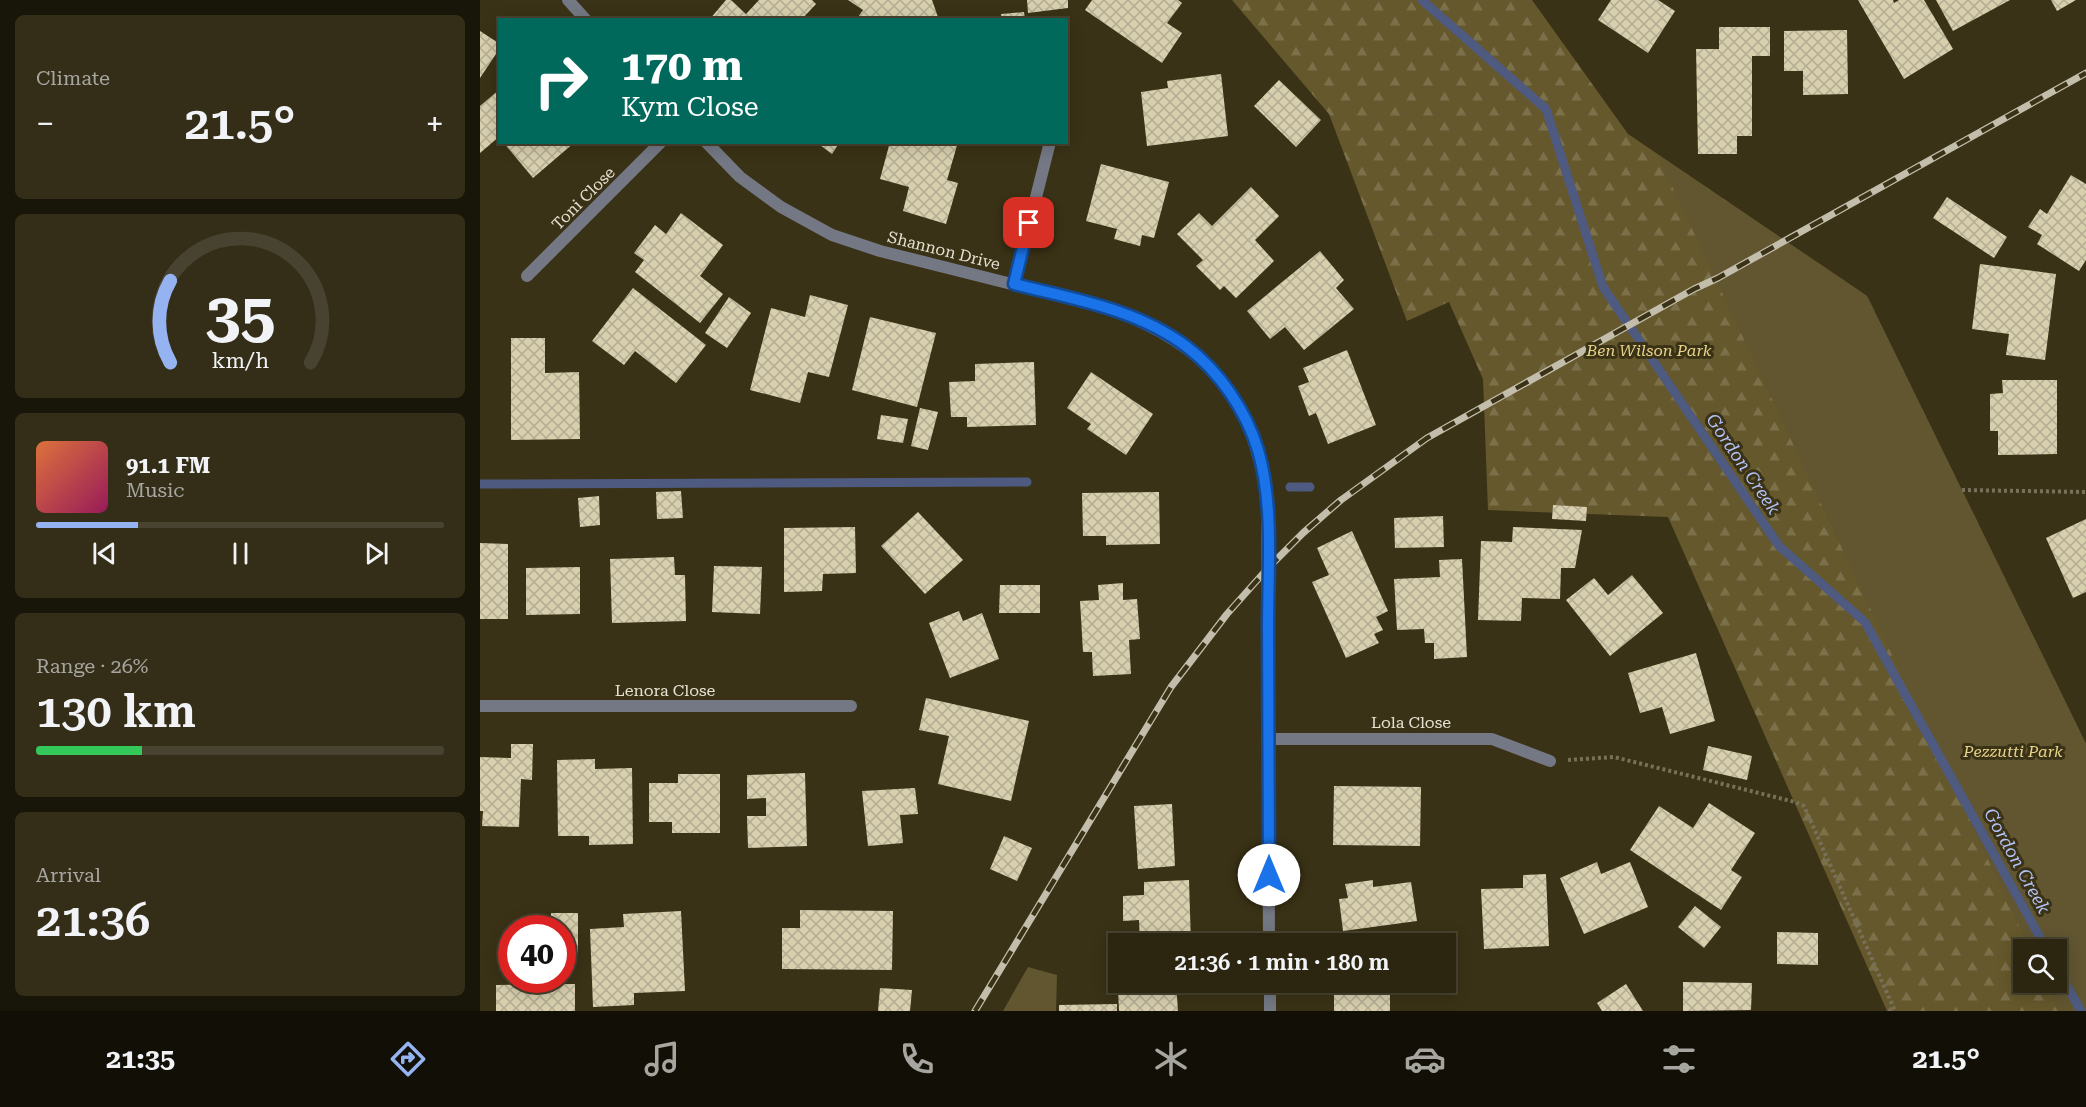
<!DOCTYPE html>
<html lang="en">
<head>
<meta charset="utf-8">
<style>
  :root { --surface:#2c2610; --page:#342e19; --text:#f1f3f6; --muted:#a6a59f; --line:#484330; --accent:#95b2f1 }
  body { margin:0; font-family:"Roboto Serif",serif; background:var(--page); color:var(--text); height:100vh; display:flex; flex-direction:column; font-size:22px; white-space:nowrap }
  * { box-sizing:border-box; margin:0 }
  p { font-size:20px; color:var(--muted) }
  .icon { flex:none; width:33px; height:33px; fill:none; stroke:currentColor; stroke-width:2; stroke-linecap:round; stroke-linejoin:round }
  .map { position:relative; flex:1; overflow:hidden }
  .drawer { display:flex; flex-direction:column; gap:15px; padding:15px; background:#181509; width:480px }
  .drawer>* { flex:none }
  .top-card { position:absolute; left:18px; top:18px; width:570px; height:126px; border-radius:0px; box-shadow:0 3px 15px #0003,0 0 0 2px var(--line); background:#00695c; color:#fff; overflow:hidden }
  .controls { position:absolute; left:1533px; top:939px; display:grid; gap:12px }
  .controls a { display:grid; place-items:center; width:54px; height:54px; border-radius:0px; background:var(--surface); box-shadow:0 3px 15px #0003,0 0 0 2px var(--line); font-size:30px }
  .speed { position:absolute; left:18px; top:915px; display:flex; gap:12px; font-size:30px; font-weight:700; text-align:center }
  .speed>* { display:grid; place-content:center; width:78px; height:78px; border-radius:50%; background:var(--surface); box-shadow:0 3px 15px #0003,0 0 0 2px var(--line); line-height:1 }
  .speed .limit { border:9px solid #d22; background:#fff; color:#111 }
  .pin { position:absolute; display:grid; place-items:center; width:51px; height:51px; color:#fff; margin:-26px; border-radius:12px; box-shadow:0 3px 9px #0006 }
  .me { position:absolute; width:66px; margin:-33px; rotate:0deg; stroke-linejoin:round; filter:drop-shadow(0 0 4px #0008) }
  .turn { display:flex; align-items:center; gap:21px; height:126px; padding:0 24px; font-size:27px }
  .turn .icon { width:78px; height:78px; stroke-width:2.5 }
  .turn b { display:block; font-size:42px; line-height:51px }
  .big { font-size:45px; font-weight:600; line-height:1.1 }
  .drawer .tile { flex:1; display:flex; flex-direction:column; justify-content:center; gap:9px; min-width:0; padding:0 21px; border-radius:9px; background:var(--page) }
  .drawer .dial { align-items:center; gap:0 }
  .dial svg { height:156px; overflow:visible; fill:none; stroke:var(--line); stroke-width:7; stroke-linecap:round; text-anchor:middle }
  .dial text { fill:var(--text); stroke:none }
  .song { display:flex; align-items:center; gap:18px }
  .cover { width:72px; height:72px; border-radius:9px; background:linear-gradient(135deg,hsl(20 70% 55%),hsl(330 70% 35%)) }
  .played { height:6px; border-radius:3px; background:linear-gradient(90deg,var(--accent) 25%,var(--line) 25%) }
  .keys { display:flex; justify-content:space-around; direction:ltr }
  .heat { display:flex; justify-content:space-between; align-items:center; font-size:33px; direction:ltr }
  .charge { height:9px; border-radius:4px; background:linear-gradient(90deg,#34c759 26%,var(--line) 0) }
  .trip { position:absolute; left:628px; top:933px; width:348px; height:60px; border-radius:0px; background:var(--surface); box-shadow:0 3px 15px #0003,0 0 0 2px var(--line); font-weight:600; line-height:60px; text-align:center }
  .menu { display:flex; height:96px; justify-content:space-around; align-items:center; background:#120f06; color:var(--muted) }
  .menu .icon { width:42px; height:42px }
  .menu .current { color:var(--accent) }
  .menu b { font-size:27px; color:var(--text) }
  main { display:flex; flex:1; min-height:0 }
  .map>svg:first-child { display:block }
  .forest { fill:url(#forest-firs); fill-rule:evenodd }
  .park { fill:#615630 }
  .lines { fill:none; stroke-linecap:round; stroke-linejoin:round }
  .stream { stroke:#4f5a81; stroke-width:9 }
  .building { fill:url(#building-cross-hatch) }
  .path { stroke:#787159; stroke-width:4; stroke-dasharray:3 3; stroke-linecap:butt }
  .minor { stroke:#747884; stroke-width:12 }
  .tertiary { stroke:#747884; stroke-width:12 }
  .rail-casing { stroke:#c3bdab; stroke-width:7 }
  .rail { stroke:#3a3216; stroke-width:4.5; stroke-dasharray:14; stroke-linecap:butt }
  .route-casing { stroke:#114b97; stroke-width:15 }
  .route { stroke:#1a73e8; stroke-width:10 }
  .labels { text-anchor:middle; stroke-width:6; stroke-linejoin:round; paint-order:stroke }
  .street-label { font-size:16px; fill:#e6e1d1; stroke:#3a3216 }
  .park-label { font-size:16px; font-style:italic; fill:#e8d38a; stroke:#3a3216 }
  .water-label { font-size:18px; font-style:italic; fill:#b3c2f7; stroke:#3a3216 }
</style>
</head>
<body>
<main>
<section class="drawer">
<div class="tile"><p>Climate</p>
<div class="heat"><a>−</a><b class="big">21.5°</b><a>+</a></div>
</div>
<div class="tile dial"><svg viewBox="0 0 100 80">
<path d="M14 69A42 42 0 1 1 86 69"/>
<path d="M14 69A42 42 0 0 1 14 27" stroke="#95b2f1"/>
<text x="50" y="56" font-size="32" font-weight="700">35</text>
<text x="50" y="72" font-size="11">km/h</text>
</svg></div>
<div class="tile">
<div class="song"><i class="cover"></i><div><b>91.1 FM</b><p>Music</p></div></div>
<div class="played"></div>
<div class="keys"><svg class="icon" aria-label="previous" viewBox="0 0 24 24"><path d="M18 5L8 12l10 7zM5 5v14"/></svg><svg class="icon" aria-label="pause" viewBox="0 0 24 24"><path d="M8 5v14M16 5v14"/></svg><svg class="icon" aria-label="next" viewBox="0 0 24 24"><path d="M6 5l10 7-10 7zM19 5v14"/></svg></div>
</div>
<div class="tile"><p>Range · 26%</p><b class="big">130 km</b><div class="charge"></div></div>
<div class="tile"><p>Arrival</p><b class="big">21:36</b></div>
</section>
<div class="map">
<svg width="1606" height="1011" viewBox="0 0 1606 1011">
  <defs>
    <pattern id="forest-firs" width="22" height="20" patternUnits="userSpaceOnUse" patternTransform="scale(1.5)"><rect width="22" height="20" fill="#65582c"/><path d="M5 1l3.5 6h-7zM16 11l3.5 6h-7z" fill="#7b704a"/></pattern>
    <pattern id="building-cross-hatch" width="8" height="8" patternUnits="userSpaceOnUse" patternTransform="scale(1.5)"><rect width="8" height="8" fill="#d8cfae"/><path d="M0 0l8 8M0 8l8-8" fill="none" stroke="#b3ac92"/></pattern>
  </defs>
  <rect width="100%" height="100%" fill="#3a3216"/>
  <path class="forest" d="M752 0H1052L1148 134 1387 296 1606 744V1011H1407L1188 517 1008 510 1003 379 969 302 927 321 849 114ZM1544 950H1576V982H1544Z"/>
  <g class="park">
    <polygon points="1177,154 1387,296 1606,744 1606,1011 1579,1011 1566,983 1576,982 1576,950 1550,949"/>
    <polygon points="548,967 577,975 576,1011 523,1011"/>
  </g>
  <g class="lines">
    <g class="stream">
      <polyline points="942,0 1066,109 1123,287 1299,546 1385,622 1567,950"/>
      <polyline points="0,484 547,482"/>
      <polyline points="810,487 830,487"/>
      <polyline points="1576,967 1601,1011"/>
    </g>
  </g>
  <g class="building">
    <polygon points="246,0 251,0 266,14 279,0 332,0 336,4 321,20 229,20"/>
    <polygon points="368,0 452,0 459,20 376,20 383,10"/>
    <polygon points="547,0 588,0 588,8 548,13"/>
    <polygon points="612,0 698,0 702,3 687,23 702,33 682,63 605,10"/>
    <polygon points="1131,0 1178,0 1195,11 1168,53 1118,20"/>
    <polygon points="1378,0 1413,0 1414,3 1419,0 1444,0 1473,49 1424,79"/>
    <polygon points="1456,0 1530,0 1473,31"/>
    <polygon points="1571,0 1596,0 1577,11"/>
    <polygon points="544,12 545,20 522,20 521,14"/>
    <polygon points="1239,27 1290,27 1290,56 1272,56 1272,136 1257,136 1257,154 1218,154 1216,49 1239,49"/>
    <polygon points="1367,30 1368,94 1323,95 1323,71 1304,71 1304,31"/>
    <polygon points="0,31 20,44 20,48 0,78"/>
    <polygon points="741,74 748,136 667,146 661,92 688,88 687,81"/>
    <polygon points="799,80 841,120 816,147 774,106"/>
    <polygon points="20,89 20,136 0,153 0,106"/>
    <polygon points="23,142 95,142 53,178"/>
    <polygon points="336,142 360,142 352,154"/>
    <polygon points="410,142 478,142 467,180 478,183 466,224 423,211 429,187 400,179"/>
    <polygon points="621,164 689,182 674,238 662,235 660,246 634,239 637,229 606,221"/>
    <polygon points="1591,175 1606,184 1606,260 1599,271 1557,244 1562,235 1548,227 1560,209 1567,214"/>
    <polygon points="771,187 799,216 775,240 794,261 756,298 744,286 740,290 716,266 723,260 697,234 719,213 732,226"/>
    <polygon points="1467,197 1527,237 1514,258 1453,218"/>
    <polygon points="201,213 243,245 220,276 243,294 220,323 155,272 164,260 154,253 175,225 186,234"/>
    <polygon points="840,251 864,280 856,288 874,309 824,350 805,327 790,339 767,311"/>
    <polygon points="1500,264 1576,274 1565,360 1526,355 1529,334 1492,329"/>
    <polygon points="153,288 226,345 196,383 155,351 144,365 112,341"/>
    <polygon points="330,295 368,305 349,377 328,372 320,403 270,390 291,308 325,317"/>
    <polygon points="249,297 271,313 247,348 225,333"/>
    <polygon points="390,317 456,333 437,407 372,390"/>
    <polygon points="31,338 65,338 65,373 99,372 100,439 31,440"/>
    <polygon points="867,350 896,425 848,444 836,413 829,416 818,386 829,382 823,368"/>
    <polygon points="554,362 556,425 487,427 487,417 471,417 469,382 495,381 495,364"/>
    <polygon points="611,372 673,414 646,455 607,429 611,424 587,408"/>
    <polygon points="1522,380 1577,380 1577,454 1518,455 1518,431 1510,431 1510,394 1523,393"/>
    <polygon points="440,408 458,412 448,450 431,446"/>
    <polygon points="401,415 428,419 423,443 397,439"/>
    <polygon points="201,491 203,518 177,519 176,492"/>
    <polygon points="679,492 680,544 626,545 626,536 603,536 602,493"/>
    <polygon points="119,496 120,525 100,527 98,498"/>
    <polygon points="1073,505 1107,507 1106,521 1072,519"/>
    <polygon points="438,512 483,560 445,594 401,546"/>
    <polygon points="963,516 964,547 915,548 914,518"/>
    <polygon points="1606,519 1606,592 1593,598 1566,538"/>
    <polygon points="375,527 376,573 343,574 342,591 304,592 304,528"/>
    <polygon points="1033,527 1102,530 1095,568 1081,568 1080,599 1042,598 1041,621 998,620 1001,541 1032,542"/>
    <polygon points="872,531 908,611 896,617 903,630 894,634 899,643 866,658 832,582 849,575 837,548"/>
    <polygon points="0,543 28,544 28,619 0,619"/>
    <polygon points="194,557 195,575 205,575 206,621 132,623 130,559"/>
    <polygon points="982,559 987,657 954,659 954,643 945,643 944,629 917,630 914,579 960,577 959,560"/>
    <polygon points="234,566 282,567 280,614 232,612"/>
    <polygon points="100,567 100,614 46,615 46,568"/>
    <polygon points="1152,575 1183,613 1130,656 1086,600 1114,578 1128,595"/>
    <polygon points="643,583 643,600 657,599 660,639 649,640 651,674 613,676 612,652 603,652 600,601 619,600 618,585"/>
    <polygon points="520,585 560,585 560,613 519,613"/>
    <polygon points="479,611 483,621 502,613 519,659 470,678 449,623"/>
    <polygon points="1216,653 1235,721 1190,734 1182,707 1160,713 1148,673"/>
    <polygon points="446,698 549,721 531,801 458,784 469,736 439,730"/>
    <polygon points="31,744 53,744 52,780 41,779 39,827 2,826 3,811 0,811 0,757 31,758"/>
    <polygon points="1228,746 1272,756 1267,780 1223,770"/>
    <polygon points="115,759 115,769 152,768 153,844 109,845 109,836 78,836 77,760"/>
    <polygon points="325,773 327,846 268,848 267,816 286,816 286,798 267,799 267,775"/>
    <polygon points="198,774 240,774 240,833 192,833 192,822 169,822 169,783 198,783"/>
    <polygon points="854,786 941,787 940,846 853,845"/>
    <polygon points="435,788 438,814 420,815 423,843 388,846 382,791"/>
    <polygon points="1229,803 1275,833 1251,870 1262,877 1241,910 1150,850 1179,806 1213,828"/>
    <polygon points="692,804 695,866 658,869 654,806"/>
    <polygon points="524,836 552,848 537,881 510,869"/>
    <polygon points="1117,862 1121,874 1150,862 1168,907 1104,934 1080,878"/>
    <polygon points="1066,874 1069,946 1004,949 1001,889 1043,888 1043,875"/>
    <polygon points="709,880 711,944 660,944 659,920 643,921 643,896 664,895 664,882"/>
    <polygon points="893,880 893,887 931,882 937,921 863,931 859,899 868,898 865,884"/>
    <polygon points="1215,906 1241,927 1224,948 1198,927"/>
    <polygon points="320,910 413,911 412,970 302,969 302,928 320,928"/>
    <polygon points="201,911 205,991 154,993 154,1005 113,1007 110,929 144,927 143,914"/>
    <polygon points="71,913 98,913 98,953 82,954 82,928 71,928"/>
    <polygon points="1297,932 1338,933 1338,965 1297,964"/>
    <polygon points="647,982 696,982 698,1011 639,1011 638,989 648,989"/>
    <rect x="854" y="982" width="56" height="29"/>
    <polygon points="1203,982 1272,983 1271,1010 1203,1011"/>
    <polygon points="95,984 95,1011 16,1011 16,985"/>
    <polygon points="1146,984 1163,1011 1122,1011 1117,1003"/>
    <polygon points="400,988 432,990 430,1011 398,1011"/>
    <polygon points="637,1004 637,1011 579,1011 579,1005"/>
  </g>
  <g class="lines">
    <g class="path">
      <polyline points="1482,490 1606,492"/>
      <polyline points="1088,760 1134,757 1315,802 1324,806 1415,1011"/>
    </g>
    <g class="minor">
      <polyline points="47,276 181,142"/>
      <polyline points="534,284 570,142"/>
      <polyline points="0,706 371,706"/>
      <polyline points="789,739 1012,739 1070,761"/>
    </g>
    <g class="tertiary">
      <polyline points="88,0 106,20"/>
      <path d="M226 142 260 177 301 207 352 235 400 251 631 309C728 347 773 395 787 500L789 944"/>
      <polyline points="790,982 790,1011"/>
    </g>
    <defs>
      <polyline id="rail" points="495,1011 691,687 747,614 788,568 823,533 861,500 947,438 1214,289 1238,278 1606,73"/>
    </defs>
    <use href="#rail" class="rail-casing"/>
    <use href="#rail" class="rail"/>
  </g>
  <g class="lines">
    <defs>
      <path id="route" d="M549 223 534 284C593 299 657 309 707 347 740 372 766 411 778 450 794 506 788 568 788 626 788 709 789 792 789 875"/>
    </defs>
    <use href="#route" class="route-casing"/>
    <use href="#route" class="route"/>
  </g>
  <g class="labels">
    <g class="street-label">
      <text transform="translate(103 198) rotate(-45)" y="6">Toni Close</text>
      <text transform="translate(464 250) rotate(14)" y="6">Shannon Drive</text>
      <text x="185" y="696">Lenora Close</text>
      <text x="931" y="728">Lola Close</text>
    </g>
    <g class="park-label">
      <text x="1169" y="356">Ben Wilson Park</text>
      <text x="1533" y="757">Pezzutti Park</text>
    </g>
    <g class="water-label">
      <text transform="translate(1263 464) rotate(56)" y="6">Gordon Creek</text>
      <text transform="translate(1537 861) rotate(61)" y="6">Gordon Creek</text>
    </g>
  </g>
</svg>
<div class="controls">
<a><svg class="icon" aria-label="search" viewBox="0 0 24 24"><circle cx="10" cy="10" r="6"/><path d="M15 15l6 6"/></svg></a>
</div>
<div class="speed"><div class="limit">40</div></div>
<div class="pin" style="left:549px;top:223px;background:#d93025"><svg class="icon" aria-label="arrive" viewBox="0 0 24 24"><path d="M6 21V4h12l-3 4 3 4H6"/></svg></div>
<svg class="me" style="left:789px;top:875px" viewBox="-20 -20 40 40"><circle r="19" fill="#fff"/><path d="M0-13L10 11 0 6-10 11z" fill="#1a73e8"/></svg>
<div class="trip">21:36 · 1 min · 180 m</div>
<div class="top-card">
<div class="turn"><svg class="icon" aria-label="right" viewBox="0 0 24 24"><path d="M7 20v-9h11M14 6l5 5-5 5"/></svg><div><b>170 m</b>Kym Close</div></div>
</div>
</div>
</main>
<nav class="menu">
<b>21:35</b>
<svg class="icon current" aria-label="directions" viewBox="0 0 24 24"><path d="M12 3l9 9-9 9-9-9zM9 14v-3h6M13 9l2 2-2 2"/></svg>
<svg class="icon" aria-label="music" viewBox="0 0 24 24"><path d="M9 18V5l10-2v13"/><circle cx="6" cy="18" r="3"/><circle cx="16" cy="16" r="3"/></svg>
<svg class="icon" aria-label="phone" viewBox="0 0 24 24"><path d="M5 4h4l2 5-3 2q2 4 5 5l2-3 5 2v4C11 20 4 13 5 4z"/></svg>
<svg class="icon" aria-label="climate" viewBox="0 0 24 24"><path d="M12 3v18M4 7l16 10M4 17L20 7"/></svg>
<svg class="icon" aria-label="car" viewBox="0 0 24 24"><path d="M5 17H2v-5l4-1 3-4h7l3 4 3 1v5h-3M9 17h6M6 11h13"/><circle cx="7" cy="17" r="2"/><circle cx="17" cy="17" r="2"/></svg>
<svg class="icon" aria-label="filters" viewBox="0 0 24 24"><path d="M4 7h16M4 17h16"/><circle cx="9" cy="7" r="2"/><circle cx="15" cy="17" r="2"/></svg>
<b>21.5°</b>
</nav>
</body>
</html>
